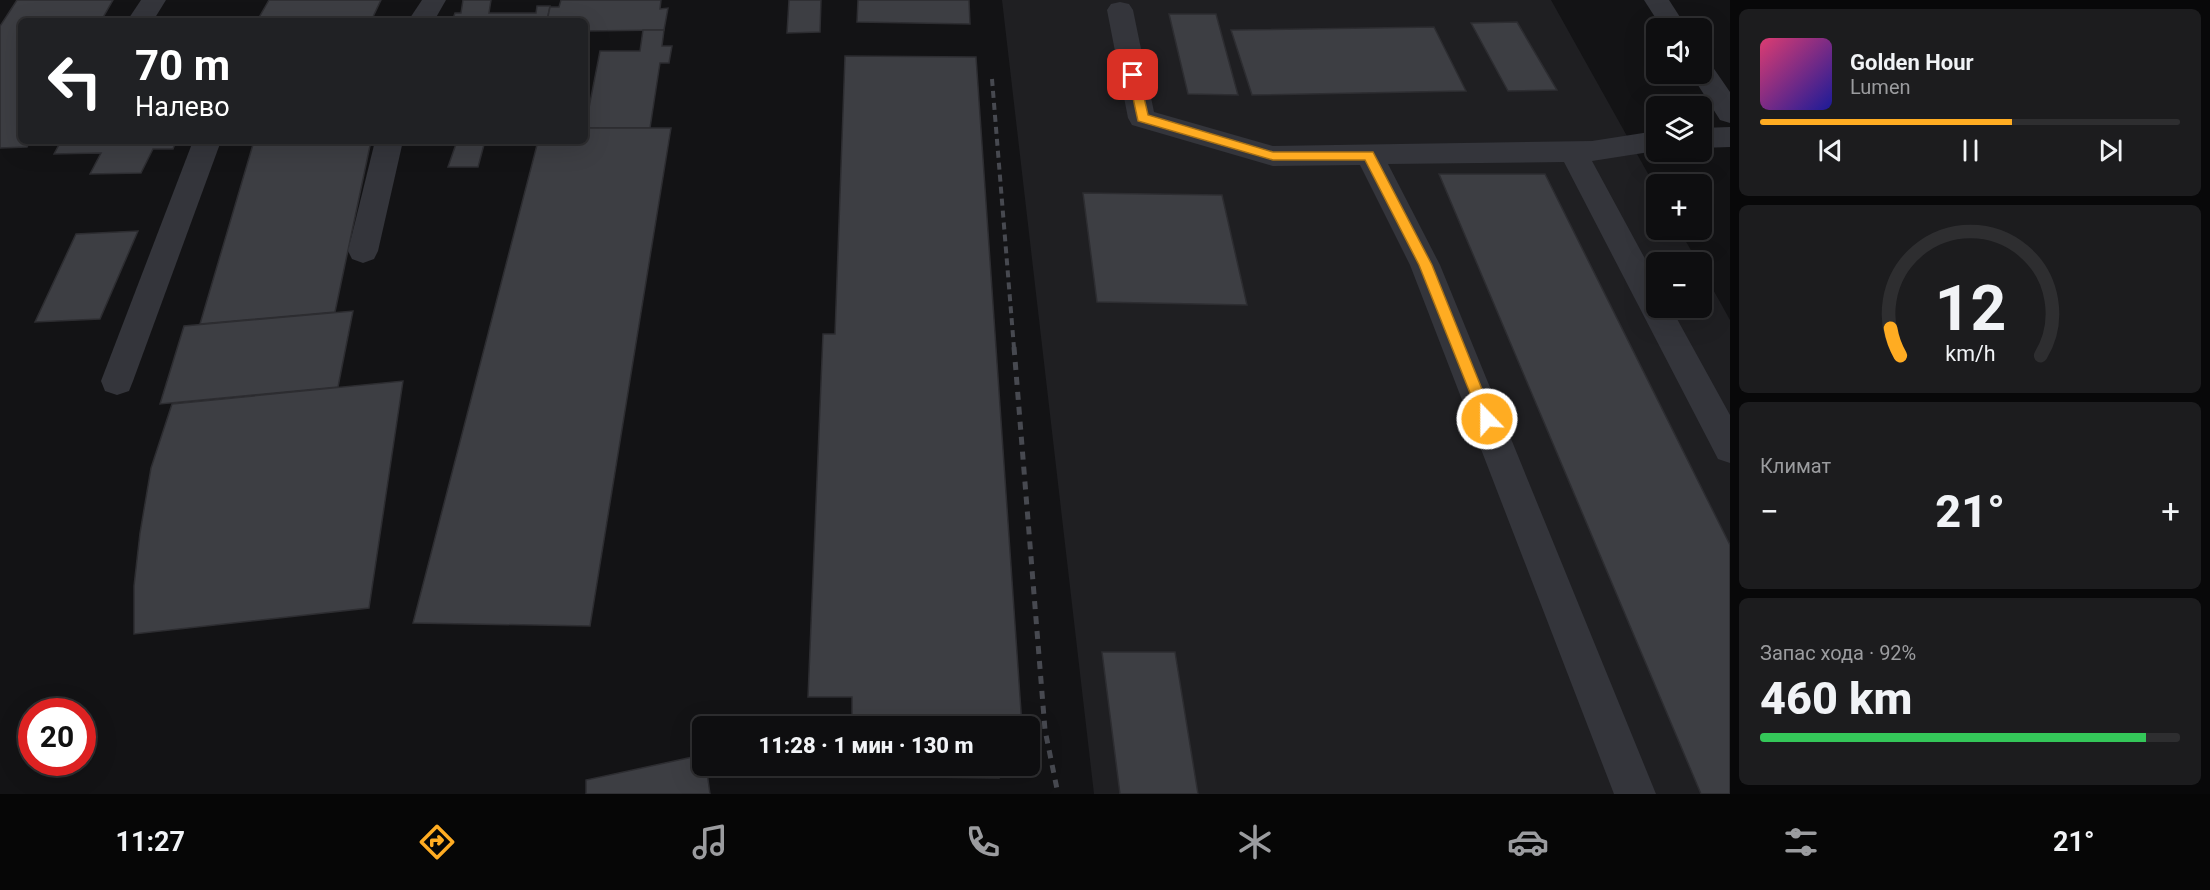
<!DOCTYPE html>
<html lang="ru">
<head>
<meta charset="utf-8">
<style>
  :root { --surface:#0e0e10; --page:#1c1c1e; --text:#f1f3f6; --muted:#9b9c9f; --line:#2e2e30; --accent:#ffac22 }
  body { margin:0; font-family:Roboto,sans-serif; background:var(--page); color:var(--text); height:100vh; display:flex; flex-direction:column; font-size:22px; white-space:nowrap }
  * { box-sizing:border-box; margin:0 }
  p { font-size:20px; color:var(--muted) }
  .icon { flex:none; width:33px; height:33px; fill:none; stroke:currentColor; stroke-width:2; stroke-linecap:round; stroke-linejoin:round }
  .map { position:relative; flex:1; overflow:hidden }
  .sheet { display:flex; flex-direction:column; gap:9px; padding:9px; background:#080809; width:480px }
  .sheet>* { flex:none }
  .hud { position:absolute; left:18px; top:18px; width:570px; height:126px; border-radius:9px; box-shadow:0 6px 24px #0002,0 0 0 2px var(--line); background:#202124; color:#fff; overflow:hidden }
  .fabs { position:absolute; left:1646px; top:18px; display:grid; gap:12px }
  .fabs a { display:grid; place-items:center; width:66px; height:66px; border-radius:9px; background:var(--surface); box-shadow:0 6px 24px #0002,0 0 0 2px var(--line); font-size:30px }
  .speed { position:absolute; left:18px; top:698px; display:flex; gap:12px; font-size:30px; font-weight:700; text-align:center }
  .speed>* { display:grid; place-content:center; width:78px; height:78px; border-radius:50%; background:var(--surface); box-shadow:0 6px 24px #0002,0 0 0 2px var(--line); line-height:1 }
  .speed .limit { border:9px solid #d22; background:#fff; color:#111 }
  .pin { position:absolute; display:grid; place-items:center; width:51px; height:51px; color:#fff; margin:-26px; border-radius:12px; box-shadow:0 3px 9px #0006 }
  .me { position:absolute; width:66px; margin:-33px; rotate:338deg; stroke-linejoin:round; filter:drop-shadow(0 0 4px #0008) }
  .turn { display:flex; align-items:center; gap:21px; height:126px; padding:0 18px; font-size:27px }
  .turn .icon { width:78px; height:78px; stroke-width:2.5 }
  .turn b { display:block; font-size:42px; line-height:51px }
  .big { font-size:45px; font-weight:800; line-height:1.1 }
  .sheet .widget { flex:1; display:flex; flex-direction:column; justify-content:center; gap:9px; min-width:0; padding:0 21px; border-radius:9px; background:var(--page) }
  .sheet .dial { align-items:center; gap:0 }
  .dial svg { height:156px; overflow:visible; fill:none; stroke:var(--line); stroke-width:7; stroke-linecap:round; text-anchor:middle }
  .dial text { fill:var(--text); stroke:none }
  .song { display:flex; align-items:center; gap:18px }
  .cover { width:72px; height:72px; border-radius:9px; background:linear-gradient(135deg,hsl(340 70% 55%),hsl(240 70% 35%)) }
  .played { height:6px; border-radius:3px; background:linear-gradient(90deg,var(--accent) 60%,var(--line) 60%) }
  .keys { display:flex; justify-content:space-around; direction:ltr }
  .heat { display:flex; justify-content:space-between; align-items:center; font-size:33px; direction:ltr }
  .charge { height:9px; border-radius:4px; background:linear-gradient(90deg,#34c759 92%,var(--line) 0) }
  .trip { position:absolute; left:692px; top:716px; width:348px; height:60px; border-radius:9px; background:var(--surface); box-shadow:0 6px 24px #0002,0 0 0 2px var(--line); font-weight:800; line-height:60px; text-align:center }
  .tab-bar { display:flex; height:96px; justify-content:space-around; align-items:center; background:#060606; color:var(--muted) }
  .tab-bar .icon { width:42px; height:42px }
  .tab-bar .active { color:var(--accent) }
  .tab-bar b { font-size:27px; color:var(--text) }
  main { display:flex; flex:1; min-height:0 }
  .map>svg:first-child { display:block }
  .built { fill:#1f1f22 }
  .building { fill:#3d3e43; stroke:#2d2d31; stroke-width:1.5 }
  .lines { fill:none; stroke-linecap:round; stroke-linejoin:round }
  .minor { fill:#34353b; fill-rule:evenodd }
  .rail-far1 { stroke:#474950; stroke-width:4; stroke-dasharray:7 5; stroke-linecap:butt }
  .rail { stroke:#474950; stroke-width:5; stroke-dasharray:8 7; stroke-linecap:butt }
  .route { fill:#ffac22; stroke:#a67016; stroke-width:1.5 }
</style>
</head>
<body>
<main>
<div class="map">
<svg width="1730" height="794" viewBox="0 0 1730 794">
  <rect width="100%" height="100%" fill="#131315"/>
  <polygon class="built" points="1002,0 1551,0 1656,188 1656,230 1679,230 1698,262 1656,262 1656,308 1701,308 1701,268 1730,320 1730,794 1094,794"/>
  <g class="building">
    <polygon points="17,0 113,0 101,21 21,21 21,141 30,141 27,147 0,148 0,26"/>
    <polygon points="269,0 381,0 371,21 257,21"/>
    <polygon points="463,0 491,0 489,13 536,13 537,6 550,6 547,21 452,21 455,13 461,13"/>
    <polygon points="561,0 661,0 660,9 668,8 664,30 585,31 585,21 547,21 550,7 559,7"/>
    <polygon points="789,0 821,0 820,32 787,33"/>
    <polygon points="858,0 969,0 970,24 857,22"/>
    <polygon points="1169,14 1216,14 1238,95 1188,94"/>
    <polygon points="1517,22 1557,90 1508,91 1471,23"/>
    <polygon points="1434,27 1466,91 1252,95 1231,30"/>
    <polygon points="643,30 664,30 662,46 672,46 669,63 660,63 650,128 585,128 600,51 640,51"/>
    <polygon points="845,56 976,57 1022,726 852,726 852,697 808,697 823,334 835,334"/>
    <polygon points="585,128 671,128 590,626 413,623 538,141 585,141"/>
    <polygon points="61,141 176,141 173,149 153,149 141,173 90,174 101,153 54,154"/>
    <polygon points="254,141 371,141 335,312 200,324"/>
    <polygon points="457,141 485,141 478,167 448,167"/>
    <polygon points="1439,174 1545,174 1730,545 1730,794 1701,794"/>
    <polygon points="1083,193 1222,195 1247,305 1097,302"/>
    <polygon points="138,231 100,319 35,322 76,234"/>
    <polygon points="353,311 338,387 160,404 184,326"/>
    <polygon points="403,381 369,608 134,634 134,586 140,533 151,468 172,404"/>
    <polygon points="1102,652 1175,652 1198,794 1120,794"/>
    <polygon points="702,755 702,765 706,765 710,794 586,794 586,780"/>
    <polygon points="851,765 998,765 999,778 851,776"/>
  </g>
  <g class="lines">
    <g class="minor">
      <polygon points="141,0 166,0 153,21 127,21"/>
      <polygon points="422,0 446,0 434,21 408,21"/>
      <polygon points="1644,0 1669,0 1687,28 1662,28"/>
      <polygon points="1120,2 1129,4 1133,10 1154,112 1273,146 1592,141 1656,131 1656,151 1592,161 1656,279 1656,308 1671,308 1730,415 1730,463 1718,459 1564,162 1388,164 1440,265 1656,794 1614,794 1410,265 1360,165 1273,166 1132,125 1128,118 1107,10 1111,4"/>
      <polygon points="1701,60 1710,63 1730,92 1730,123 1720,120 1691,74 1701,74"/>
      <polygon points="1730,127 1730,147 1701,148 1701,128"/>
      <polygon points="193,141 221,141 133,381 129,391 117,395 105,391 101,381"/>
      <polygon points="375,141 403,141 378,251 374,259 363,263 352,259 348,251"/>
    </g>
    <polyline class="rail-far1" points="992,79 1014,348"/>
    <polyline class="rail" points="1014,347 1045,730 1058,794"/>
  </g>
  <polygon class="route" points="1133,71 1139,75 1148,115 1273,152 1373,152 1432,265 1494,419 1492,423 1482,423 1419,265 1365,160 1273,160 1138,121 1128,75"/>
</svg>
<div class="fabs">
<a><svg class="icon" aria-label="sound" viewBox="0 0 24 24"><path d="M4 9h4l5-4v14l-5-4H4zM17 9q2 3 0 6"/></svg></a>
<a><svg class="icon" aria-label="layers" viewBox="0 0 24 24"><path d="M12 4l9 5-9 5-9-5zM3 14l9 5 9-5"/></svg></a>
<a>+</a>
<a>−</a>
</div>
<div class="speed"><div class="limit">20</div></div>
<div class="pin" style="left:1133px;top:75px;background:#d93025"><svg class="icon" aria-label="arrive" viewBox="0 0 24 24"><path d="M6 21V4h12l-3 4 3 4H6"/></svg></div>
<svg class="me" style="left:1487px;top:419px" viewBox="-20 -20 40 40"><circle r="17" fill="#ffac22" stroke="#fff" stroke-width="3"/><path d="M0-11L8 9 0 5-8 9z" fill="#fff"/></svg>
<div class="trip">11:28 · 1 мин · 130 m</div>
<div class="hud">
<div class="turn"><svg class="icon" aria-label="left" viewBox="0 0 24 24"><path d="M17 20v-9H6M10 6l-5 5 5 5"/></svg><div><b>70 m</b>Налево</div></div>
</div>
</div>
<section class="sheet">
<div class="widget">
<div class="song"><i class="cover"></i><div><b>Golden Hour</b><p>Lumen</p></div></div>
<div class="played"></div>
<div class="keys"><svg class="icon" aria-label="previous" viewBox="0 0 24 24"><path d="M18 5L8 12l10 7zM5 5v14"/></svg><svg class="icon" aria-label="pause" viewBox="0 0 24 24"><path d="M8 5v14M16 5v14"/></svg><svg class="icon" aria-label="next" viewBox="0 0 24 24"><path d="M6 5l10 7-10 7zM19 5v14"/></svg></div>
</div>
<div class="widget dial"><svg viewBox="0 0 100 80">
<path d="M14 69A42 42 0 1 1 86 69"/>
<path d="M14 69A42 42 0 0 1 9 55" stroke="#ffac22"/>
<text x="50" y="56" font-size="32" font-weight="700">12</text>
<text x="50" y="72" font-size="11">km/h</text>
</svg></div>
<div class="widget"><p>Климат</p>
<div class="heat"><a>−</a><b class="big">21°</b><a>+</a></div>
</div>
<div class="widget"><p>Запас хода · 92%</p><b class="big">460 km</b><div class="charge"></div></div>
</section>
</main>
<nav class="tab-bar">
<b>11:27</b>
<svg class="icon active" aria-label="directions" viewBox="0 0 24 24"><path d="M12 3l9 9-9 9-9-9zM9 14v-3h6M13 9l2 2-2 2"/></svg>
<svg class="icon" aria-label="music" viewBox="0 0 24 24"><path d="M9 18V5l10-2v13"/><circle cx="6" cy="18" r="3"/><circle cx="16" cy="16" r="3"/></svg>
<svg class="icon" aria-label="phone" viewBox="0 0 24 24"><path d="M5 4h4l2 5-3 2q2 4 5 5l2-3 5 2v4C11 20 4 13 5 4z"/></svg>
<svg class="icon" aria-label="climate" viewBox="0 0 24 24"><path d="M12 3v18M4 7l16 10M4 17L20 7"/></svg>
<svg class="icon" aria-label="car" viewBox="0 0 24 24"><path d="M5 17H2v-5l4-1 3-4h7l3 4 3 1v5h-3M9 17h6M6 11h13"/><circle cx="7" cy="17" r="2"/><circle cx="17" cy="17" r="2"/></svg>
<svg class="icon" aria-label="filters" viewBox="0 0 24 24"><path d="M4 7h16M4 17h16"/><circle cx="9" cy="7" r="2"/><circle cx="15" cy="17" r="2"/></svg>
<b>21°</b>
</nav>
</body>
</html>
